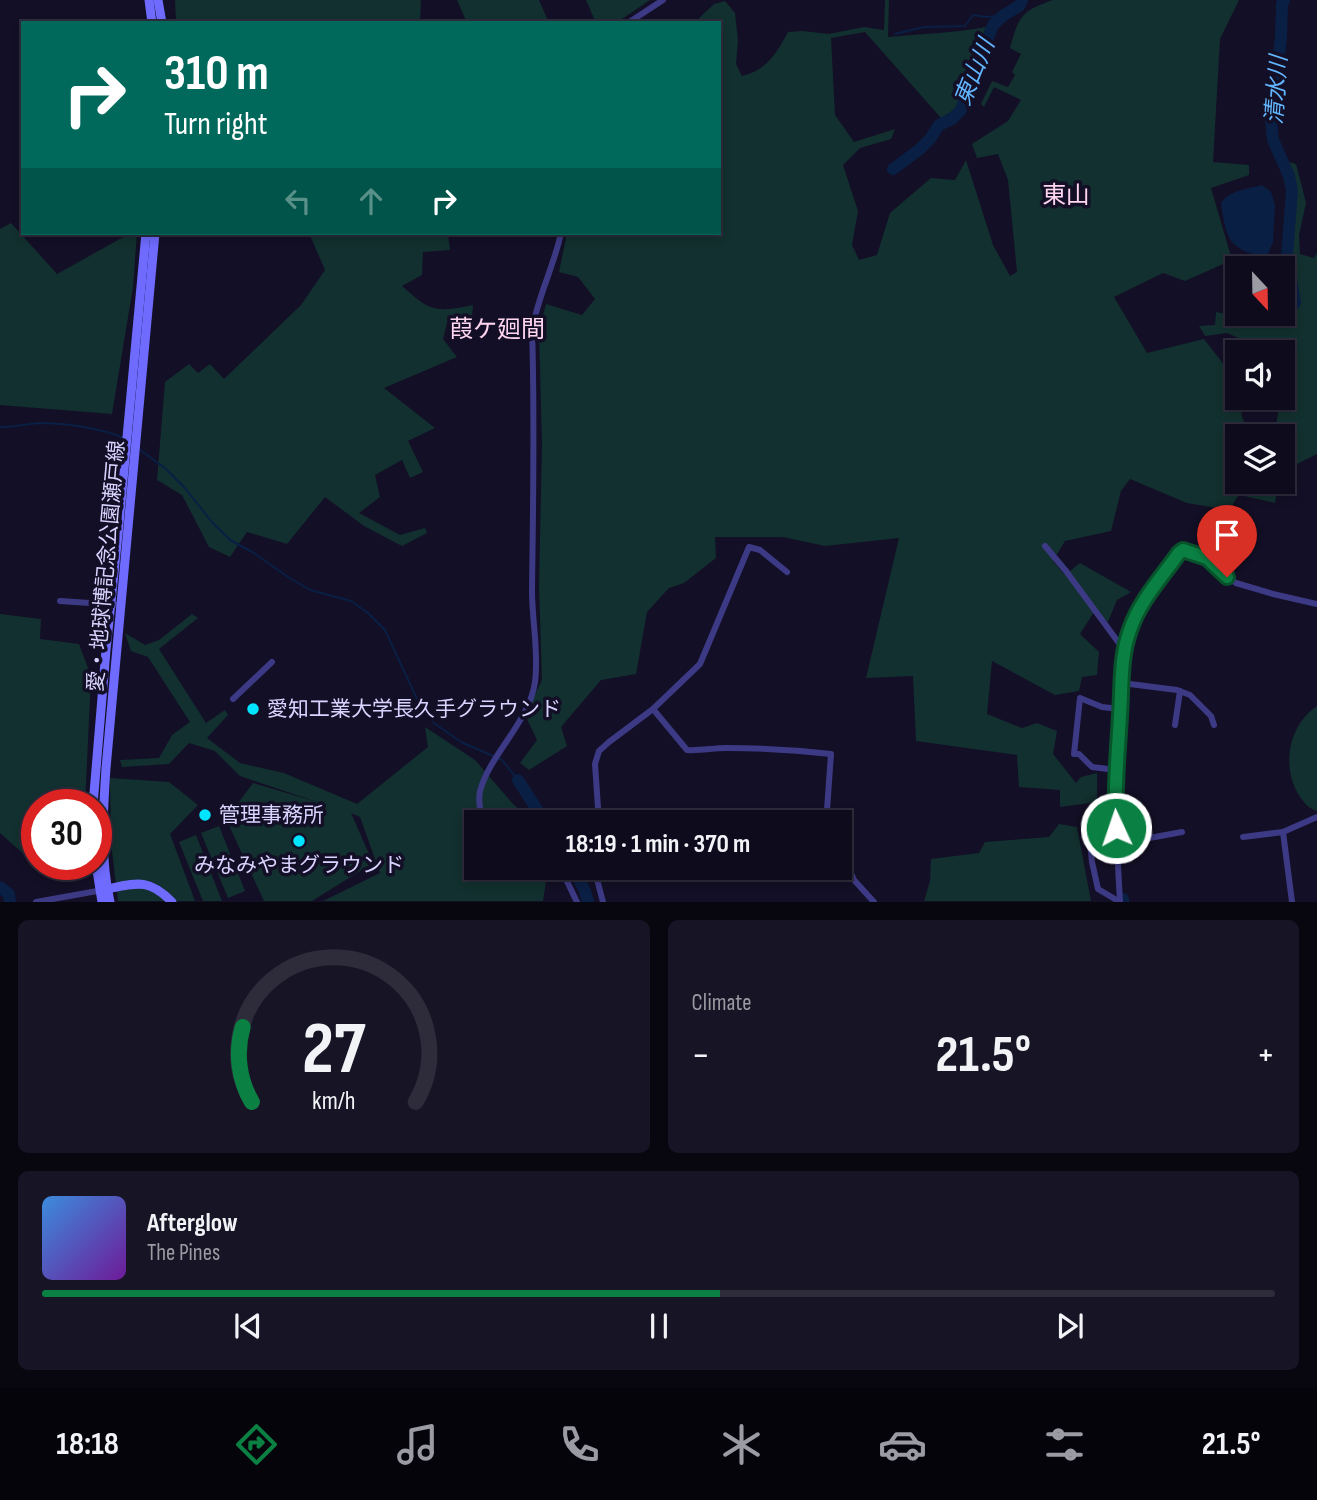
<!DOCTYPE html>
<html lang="en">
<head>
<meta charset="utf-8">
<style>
  :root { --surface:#0e0b1c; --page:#171425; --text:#f1f3f6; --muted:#9b9ba3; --line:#2e2b3b; --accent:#0b8043 }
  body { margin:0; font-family:"Sofia Sans Condensed","Noto Sans JP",sans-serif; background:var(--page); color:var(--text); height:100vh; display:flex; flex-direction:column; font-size:26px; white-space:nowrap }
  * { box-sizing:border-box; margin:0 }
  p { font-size:23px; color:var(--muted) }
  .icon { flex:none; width:38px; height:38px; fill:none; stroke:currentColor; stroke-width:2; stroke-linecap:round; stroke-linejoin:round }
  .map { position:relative; height:902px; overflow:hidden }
  .panel { display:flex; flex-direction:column; gap:18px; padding:18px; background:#08060f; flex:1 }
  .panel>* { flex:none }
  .top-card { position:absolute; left:21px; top:21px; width:700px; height:214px; border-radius:0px; box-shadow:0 4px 10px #0003,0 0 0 2px var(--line); background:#00695c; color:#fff; overflow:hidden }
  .needle { width:46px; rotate:158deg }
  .controls { position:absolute; left:1225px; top:256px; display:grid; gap:14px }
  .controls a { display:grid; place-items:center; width:70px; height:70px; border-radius:0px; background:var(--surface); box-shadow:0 4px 10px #0003,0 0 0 2px var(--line); font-size:35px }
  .speed { position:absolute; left:21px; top:789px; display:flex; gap:14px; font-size:35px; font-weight:700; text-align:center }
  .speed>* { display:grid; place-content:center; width:91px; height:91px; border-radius:50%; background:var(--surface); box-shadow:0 4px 10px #0003,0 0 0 2px var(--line); line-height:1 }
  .speed .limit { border:10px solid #d22; background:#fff; color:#111 }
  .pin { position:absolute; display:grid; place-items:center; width:60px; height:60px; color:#fff; margin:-72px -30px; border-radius:50% 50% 50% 0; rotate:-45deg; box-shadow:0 0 7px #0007 }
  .pin .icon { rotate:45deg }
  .me { position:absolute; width:77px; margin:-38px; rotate:357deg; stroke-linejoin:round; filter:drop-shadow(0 0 5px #0008) }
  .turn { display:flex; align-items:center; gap:24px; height:147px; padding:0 28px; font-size:32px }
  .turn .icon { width:91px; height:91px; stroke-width:2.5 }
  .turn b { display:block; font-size:49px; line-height:60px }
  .lanes { display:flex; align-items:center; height:66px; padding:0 28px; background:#0003; justify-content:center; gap:35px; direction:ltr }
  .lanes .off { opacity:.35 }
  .big { font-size:52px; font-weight:700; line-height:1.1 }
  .panel .widget { flex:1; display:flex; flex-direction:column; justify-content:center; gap:10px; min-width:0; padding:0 24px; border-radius:10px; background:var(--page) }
  .panel .dial { align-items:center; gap:0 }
  .dial svg { height:182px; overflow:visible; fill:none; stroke:var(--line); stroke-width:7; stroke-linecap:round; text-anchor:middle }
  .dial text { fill:var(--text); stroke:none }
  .song { display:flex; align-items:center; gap:21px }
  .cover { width:84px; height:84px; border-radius:10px; background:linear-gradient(135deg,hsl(210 70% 55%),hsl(280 70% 35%)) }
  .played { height:7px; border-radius:4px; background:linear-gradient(90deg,var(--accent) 55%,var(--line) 55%) }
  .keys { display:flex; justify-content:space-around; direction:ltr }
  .heat { display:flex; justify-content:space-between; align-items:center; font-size:38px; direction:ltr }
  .panel .tiles { flex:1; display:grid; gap:18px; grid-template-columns:1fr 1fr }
  .widget:last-child { grid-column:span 2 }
  .trip { position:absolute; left:464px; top:810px; width:388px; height:70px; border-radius:0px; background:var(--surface); box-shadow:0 4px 10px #0003,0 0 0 2px var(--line); font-weight:700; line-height:70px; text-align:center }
  .dock { display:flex; height:112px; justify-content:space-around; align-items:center; background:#06040b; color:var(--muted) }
  .dock .icon { width:49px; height:49px }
  .dock .current { color:var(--accent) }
  .dock b { font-size:32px; color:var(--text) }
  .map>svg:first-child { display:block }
  .green { fill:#12302f }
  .water { fill:#0a1f44 }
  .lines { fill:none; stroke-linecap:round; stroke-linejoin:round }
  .stream { stroke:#0a1f44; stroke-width:2 }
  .river { stroke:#0a1f44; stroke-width:12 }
  .street { stroke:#3d3a85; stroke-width:6 }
  .secondary { stroke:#6f6bff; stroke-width:9 }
  .route-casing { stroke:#07532c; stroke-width:18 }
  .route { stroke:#0b8043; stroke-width:12 }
  .poi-dot { fill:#00e5ff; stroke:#130f26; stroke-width:2.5 }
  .labels { text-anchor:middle; stroke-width:7; stroke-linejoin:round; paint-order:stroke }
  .street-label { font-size:21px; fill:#d9d4ff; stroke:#130f26 }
  .poi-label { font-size:21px; fill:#d9d4ff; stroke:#130f26; text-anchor:start }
  .water-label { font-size:23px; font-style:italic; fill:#62b6ff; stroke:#130f26 }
  .quarter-label { font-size:24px; fill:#ffd6f0; stroke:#130f26 }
</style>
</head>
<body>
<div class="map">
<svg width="1317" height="902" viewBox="0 0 1317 902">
  <rect width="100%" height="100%" fill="#130f26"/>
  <g class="green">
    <polygon points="175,0 421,0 420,23 176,23"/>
    <polygon points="457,0 539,0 549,23 467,23"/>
    <polygon points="586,0 650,0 616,23 596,23"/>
    <path d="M885 0H889L888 37C920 34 954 33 986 27L956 109 941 118 865 32 831 38 835 115 854 142 895 129 891 139 860 148 843 165 858 211 852 245 859 260 877 255 890 213 931 178 955 180 966 160 993 245 1010 276 1017 272 1008 180 998 154 977 158 972 144 1008 121 1021 100 994 87 984 107 981 104 992 81 1008 87 1015 75 1012 72 1021 54 1010 48C1019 16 1021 11 1053 0H1239L1220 39 1213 162 1249 165V175L1211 188 1232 260 1185 281 1163 273 1114 297 1147 353 1204 339 1225 366 1237 393V397L1239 398 1242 417 1251 436H1237V481H1248L1229 510 1187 503 1130 479 1121 491 1111 531 1065 541 1053 561 1065 575 1080 563 1131 592 1117 600 1108 622 1094 612 1080 634 1099 652 1097 675 1082 677 1079 691 1055 695 992 661 987 714 1022 728 1037 723 1057 731 1053 754 1076 783 1081 777 1097 773V802L1060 807V790L1019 787 1017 755 916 741 913 676 866 678 899 538 825 546 783 537H715L716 558 684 583 669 588 647 612 636 674 601 680 561 727 567 746 529 770 520 763 537 740 525 715 542 680 539 586 542 445 539 330 546 304 582 315 595 299 578 277 559 272 567 233H719V23H694L714 4 725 1 735 13 738 41 736 64 742 76C767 70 776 54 788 32L803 31 829 34 864 27 884 30Z"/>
    <polygon points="1289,162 1296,164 1306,203 1299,235 1300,254 1314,258 1317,253 1317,454 1283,471 1283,436 1274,436 1281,397 1283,397 1283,352 1271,352 1227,333 1205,336 1199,326 1215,325 1216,312 1256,320 1260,313 1283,313 1283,268 1293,247 1296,191"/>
    <polygon points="11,223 57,274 127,235 127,233 137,233 133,287 112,414 0,405 0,229"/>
    <path d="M309 233H441L448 234 450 250 423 252 422 275 402 286C430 311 435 313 473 305L472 318 449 315 443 339 457 357 384 388 435 428 408 441 423 472 410 478 402 460 375 475 380 497 359 513 400 535 425 528 427 533 402 546 364 526 325 497 287 544 247 532 230 557 209 547 182 495 157 480 165 382 189 364 198 373 210 364 224 379 301 305 325 270Z"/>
    <polygon points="1255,481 1279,481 1275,503 1244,496"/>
    <polygon points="0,614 41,619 40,639 79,644 91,676 85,805 37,805 37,864 85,864 85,866 46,874 0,833"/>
    <polygon points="192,614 198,618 159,649 206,723 225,710 228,715 207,738 240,763 284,773 357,804 428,747 425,727 475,760 513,804 533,822 476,822 476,868 548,868 543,901 323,901 380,873 360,817 351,813 373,863 312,901 264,901 226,819 253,783 320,803 240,776 215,751 189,743 169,764 122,767 120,760 159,758 172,735 190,722 148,657 131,651 125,633 145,645 159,640"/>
    <path d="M1317 706V811C1311 809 1308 807 1304 802 1280 774 1286 727 1317 706Z"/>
    <polygon points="110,778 169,782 198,805 170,834 195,901 118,901 111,843"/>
    <polygon points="1059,824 1077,827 1091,901 924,901 930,881 931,859 979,853 985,842 1049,837"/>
    <polygon points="219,826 245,891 228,898 201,833"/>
    <polygon points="196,835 222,901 203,901 179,842"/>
  </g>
  <path class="water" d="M1262 185 1271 192 1275 205 1273 242 1266 259C1257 255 1242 252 1235 245 1225 236 1223 216 1221 203 1230 190 1248 189 1262 185Z"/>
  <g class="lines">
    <g class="stream">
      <polyline points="895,34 924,27 965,26 973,15 986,17 1004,15"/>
      <path d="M0 427C13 427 26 424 40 423 63 423 102 428 123 438"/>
      <polyline points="139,449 166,469 184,487 212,522 230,540 254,553 288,577 310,590 351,601 368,613 385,630 417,699 434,723 461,742 502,760 518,780"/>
    </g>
    <g class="river">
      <polyline points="1284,0 1282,4 1281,38 1271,120 1273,140 1289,176 1292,191 1287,255 1295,303"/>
      <polyline points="893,169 920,149 930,139 939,125 952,119 961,110 993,25 1004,15 1019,6 1022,0"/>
      <polyline points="518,780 545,822"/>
      <polyline points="573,868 585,891 588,902"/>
      <polyline points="0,887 9,894 10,902"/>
      <polyline points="1123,902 1123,899"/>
    </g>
    <g class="street">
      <polyline points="628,23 663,0"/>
      <polyline points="1045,546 1066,571 1124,650"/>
      <polyline points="60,601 120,605"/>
      <polyline points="1122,683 1177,690 1190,695 1211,716 1214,725"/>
      <polyline points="233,699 272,662"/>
      <path d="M653 709 687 750C700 751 713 748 726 748 760 748 796 750 831 754L827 810 830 822"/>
      <polyline points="1175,725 1180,691"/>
      <polyline points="1116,770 1092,767 1079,754 1074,754 1080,698 1102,707 1120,709"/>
      <path d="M484 822C480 812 478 802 480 791 491 752 529 723 535 682 539 652 532 621 532 591 533 504 535 417 532 330 538 296 554 266 561 233"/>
      <polyline points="599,822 595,764 599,751 609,742 653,709 700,664 749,547 760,550 787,572"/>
      <polyline points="1088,824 1092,862 1098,889 1120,902"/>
      <polyline points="1283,832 1292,902"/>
      <polyline points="1243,837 1283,832 1317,817"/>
      <polyline points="1117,844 1182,832"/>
      <polyline points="840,849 854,880 874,902"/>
      <polyline points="557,868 562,871 577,902"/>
      <polyline points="594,868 603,902"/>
      <polyline points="36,902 103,890"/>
      <polyline points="1120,902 1114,793 1124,650 1132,624 1148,597 1179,553 1183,550 1207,558 1227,577 1236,583 1273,594 1317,604"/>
    </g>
    <g class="secondary">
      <polyline points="149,0 152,23"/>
      <polyline points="158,0 162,23"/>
      <polyline points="93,805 106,650 118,534 146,233"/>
      <polyline points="96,864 102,902"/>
      <path d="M107 889C137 883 149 878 172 902"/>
      <path d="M110 902C100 858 103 813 106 768L155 233"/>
    </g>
  </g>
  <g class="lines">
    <defs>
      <path id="route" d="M1116 828C1114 789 1118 754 1120 715 1122 687 1120 657 1130 630 1139 602 1162 577 1179 553L1183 550 1207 558 1227 577"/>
    </defs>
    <use href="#route" class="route-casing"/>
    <use href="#route" class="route"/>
  </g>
  <g class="poi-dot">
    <circle cx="253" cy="709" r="7"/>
    <circle cx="205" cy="815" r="7"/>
    <circle cx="299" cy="841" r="7"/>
  </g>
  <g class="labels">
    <g class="street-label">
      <text transform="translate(106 566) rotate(-85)" y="7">愛・地球博記念公園瀬戸線</text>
    </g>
    <g class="poi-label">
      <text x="267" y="716">愛知工業大学長久手グラウンド</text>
      <text x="219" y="822">管理事務所</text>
      <text x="299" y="872" text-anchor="middle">みなみやまグラウンド</text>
    </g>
    <g class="water-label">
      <text transform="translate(974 72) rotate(-68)" y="8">東山川</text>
      <text transform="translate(1276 90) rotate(-86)" y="8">清水川</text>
    </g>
    <g class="quarter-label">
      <text x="1066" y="203">東山</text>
      <text x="497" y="337">葭ケ廻間</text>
    </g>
  </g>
</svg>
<div class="controls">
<a><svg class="needle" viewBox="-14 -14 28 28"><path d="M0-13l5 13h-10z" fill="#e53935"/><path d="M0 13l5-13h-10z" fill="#9b9ba3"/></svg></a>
<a><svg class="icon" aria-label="sound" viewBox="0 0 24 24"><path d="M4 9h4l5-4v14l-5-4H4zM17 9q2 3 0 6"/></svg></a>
<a><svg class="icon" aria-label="layers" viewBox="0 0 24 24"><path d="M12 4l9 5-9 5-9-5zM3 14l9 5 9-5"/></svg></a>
</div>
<div class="speed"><div class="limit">30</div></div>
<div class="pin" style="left:1227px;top:577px;background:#d93025"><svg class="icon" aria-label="arrive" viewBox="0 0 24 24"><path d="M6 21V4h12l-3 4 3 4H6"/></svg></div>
<svg class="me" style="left:1116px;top:828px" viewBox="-20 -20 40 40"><circle r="17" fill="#0b8043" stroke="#fff" stroke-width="3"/><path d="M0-11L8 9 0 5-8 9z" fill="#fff"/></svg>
<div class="trip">18:19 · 1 min · 370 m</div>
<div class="top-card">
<div class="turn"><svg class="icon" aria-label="right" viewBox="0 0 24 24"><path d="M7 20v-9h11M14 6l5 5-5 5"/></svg><div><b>310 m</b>Turn right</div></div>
<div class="lanes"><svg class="icon off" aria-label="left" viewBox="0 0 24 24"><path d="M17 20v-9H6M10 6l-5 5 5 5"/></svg><svg class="icon off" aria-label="ahead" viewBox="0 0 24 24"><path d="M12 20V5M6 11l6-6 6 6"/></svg><svg class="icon" aria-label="right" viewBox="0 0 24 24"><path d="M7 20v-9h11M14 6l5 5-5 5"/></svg></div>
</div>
</div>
<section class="panel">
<div class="tiles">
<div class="widget dial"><svg viewBox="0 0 100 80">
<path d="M14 69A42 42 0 1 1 86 69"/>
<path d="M14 69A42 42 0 0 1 10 36" stroke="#0b8043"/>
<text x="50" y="56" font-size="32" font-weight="700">27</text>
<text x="50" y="72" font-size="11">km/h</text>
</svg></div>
<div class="widget"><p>Climate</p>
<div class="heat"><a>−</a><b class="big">21.5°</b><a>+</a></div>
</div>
<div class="widget">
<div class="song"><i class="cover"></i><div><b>Afterglow</b><p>The Pines</p></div></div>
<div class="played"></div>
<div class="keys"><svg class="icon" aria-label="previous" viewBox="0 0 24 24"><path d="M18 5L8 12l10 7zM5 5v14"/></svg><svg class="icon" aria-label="pause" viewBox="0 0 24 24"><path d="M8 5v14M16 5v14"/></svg><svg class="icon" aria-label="next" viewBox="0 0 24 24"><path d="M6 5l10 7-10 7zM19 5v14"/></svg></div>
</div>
</div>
</section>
<nav class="dock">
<b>18:18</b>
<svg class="icon current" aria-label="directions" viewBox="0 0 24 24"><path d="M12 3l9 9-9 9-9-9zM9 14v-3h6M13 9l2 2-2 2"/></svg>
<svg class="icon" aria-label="music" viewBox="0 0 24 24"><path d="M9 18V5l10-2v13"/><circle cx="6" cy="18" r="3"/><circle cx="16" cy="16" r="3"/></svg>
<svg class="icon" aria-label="phone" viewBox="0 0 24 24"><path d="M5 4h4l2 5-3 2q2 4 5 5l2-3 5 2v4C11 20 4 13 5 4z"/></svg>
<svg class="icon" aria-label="climate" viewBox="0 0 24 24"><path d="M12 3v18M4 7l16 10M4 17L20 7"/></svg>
<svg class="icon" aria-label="car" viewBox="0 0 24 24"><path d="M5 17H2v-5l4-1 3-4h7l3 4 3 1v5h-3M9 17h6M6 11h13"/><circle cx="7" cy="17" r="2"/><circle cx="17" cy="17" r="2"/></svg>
<svg class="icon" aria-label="filters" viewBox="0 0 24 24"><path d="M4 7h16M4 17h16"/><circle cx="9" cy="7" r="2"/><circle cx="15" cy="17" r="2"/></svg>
<b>21.5°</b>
</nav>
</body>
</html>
